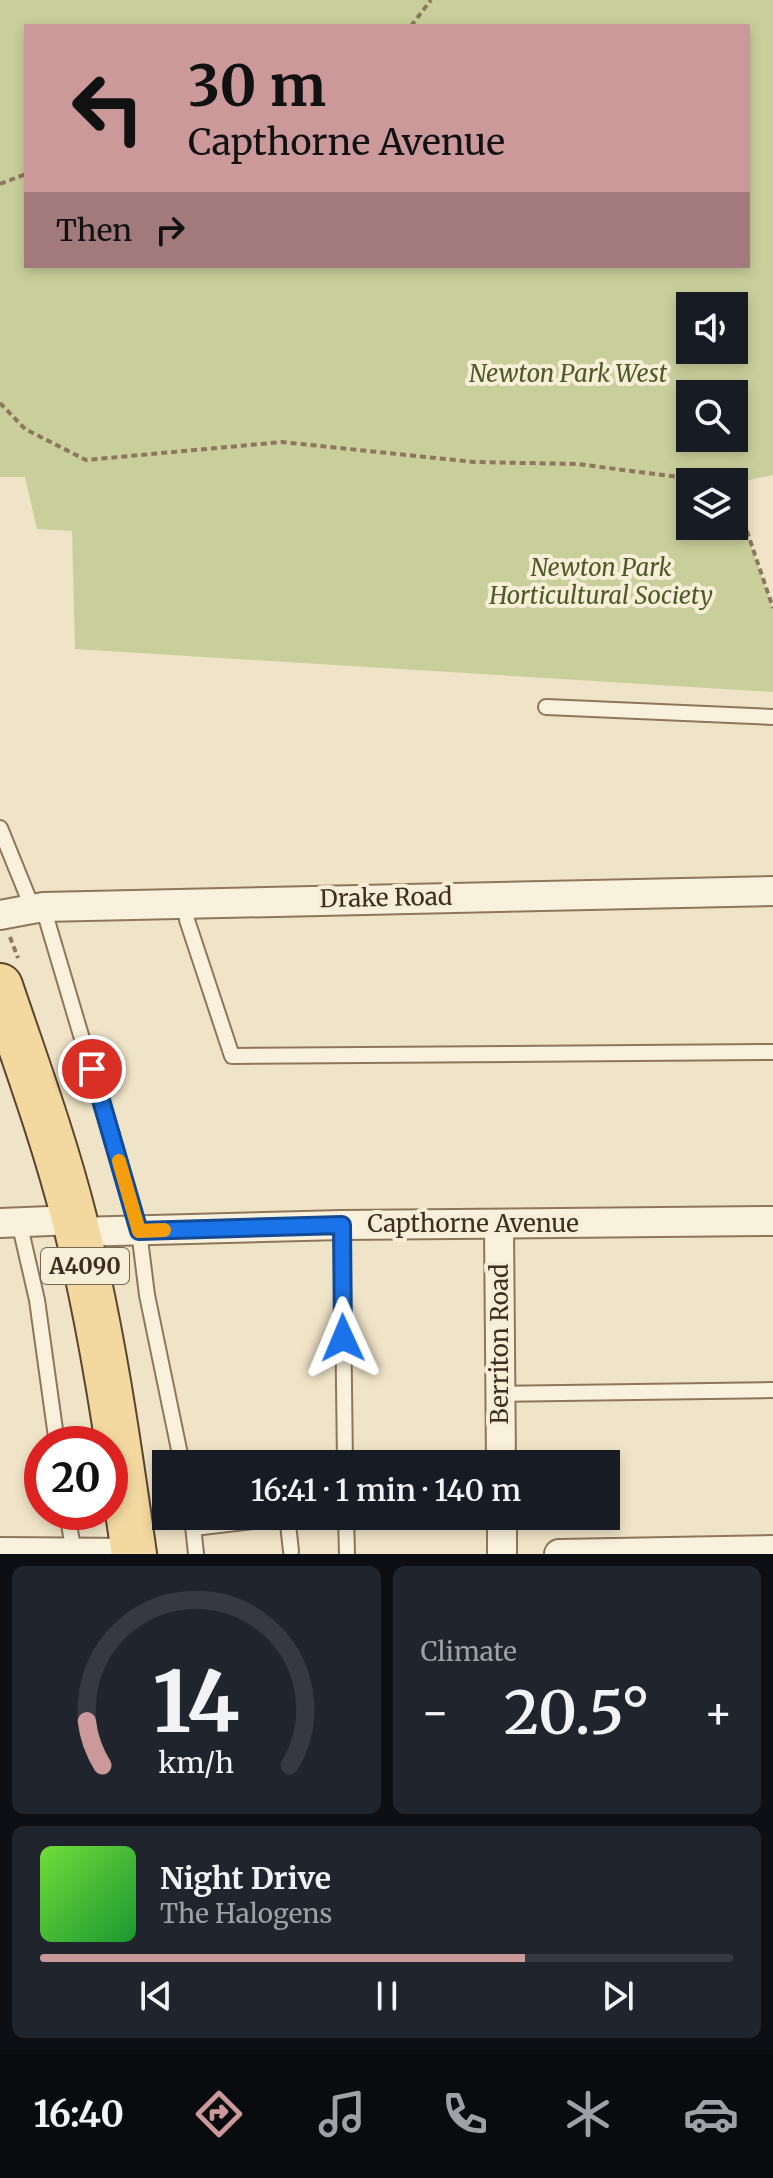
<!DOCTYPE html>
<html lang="en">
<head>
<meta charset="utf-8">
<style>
  :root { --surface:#171b24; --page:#20242c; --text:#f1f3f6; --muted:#9ea1a6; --line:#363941; --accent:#cc999b }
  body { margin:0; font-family:Merriweather,serif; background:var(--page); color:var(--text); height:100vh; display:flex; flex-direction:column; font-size:30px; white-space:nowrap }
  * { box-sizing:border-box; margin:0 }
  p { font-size:26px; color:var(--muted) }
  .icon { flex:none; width:44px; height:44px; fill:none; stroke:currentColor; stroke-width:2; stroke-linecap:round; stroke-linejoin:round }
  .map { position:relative; height:1554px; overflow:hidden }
  .sheet { display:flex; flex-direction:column; gap:12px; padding:12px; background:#0d0f14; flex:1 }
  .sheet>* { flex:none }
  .hud { position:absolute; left:24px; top:24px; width:726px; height:244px; border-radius:0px; box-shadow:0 4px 12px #0003; background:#cc999b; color:#111; overflow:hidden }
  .controls { position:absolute; left:676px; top:292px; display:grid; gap:16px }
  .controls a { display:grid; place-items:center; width:72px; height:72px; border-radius:0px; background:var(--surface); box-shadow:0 4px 12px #0003; font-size:40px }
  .speed { position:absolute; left:24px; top:1426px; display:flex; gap:16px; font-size:40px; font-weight:700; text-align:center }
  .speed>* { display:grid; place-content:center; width:104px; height:104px; border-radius:50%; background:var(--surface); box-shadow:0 4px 12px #0003; line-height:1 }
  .speed .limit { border:12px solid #d22; background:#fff; color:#111 }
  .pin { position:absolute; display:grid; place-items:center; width:68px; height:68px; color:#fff; margin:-34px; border:4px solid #fff; border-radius:50%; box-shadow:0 2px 8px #0007 }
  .me { position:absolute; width:88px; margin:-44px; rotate:359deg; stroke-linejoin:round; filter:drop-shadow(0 0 6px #0008) }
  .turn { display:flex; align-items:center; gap:28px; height:168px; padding:0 32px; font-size:36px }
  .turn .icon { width:104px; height:104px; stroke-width:2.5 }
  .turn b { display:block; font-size:56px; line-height:68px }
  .then { display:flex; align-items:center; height:76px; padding:0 32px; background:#0003; gap:16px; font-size:30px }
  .big { font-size:60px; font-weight:600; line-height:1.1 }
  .sheet .card { flex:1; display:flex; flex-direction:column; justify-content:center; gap:12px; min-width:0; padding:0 28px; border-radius:12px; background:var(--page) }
  .sheet .dial { align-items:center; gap:0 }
  .dial svg { height:208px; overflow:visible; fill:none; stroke:var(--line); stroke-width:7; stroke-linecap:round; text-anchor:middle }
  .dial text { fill:var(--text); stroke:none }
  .song { display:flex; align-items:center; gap:24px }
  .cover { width:96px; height:96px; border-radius:12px; background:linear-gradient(135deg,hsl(100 70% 55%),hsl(130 70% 35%)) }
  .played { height:8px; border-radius:4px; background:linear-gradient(90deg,var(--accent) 70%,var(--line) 70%) }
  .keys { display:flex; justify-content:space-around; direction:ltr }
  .heat { display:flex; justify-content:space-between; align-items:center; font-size:44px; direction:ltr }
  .sheet .tiles { flex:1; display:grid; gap:12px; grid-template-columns:1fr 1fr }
  .card:last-child { grid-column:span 2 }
  .trip { position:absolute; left:152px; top:1450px; width:468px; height:80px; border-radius:0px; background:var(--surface); box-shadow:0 4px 12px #0003; font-weight:600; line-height:80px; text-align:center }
  .tabs { display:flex; height:128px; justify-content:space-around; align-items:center; background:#090b0e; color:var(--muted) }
  .tabs .icon { width:56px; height:56px }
  .tabs .current { color:var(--accent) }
  .tabs b { font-size:36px; color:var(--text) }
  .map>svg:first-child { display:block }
  .green { fill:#c9cf9b; fill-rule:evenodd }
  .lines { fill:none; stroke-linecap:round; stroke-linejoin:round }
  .service-casing { stroke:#8d765c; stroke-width:18 }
  .minor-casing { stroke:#8d765c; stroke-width:32 }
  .primary-casing { stroke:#5b4430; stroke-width:48 }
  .path { stroke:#8d765c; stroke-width:4; stroke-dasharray:6 4; stroke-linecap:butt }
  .service { stroke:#faf1dc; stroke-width:14 }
  .minor { stroke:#faf1dc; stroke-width:28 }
  .primary { stroke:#f3d9a0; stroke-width:44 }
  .route-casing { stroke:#114b97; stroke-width:20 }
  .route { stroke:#1a73e8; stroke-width:14 }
  .slow { stroke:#f59e0b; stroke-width:14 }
  .labels { text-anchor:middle; stroke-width:8; stroke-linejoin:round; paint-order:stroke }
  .shield { fill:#f7eed8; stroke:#756857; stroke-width:2 }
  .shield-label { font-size:22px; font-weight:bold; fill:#3d2e20 }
  .park-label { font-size:24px; font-style:italic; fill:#4d5a26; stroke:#f7eed8 }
  .street-label { font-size:24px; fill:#3d2e20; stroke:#f7eed8 }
</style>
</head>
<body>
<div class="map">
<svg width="773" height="1554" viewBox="0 0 773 1554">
  <rect width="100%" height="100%" fill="#f0e4c8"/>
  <path class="green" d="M0 0H773V475L734 483 690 482V526H734V493L773 609V692L75 649 72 531 37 529 25 477H0ZM26 26H748V266H26ZM690 306H734V350H690ZM690 394H734V438H690Z"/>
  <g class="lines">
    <defs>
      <g id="service">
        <polyline points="546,707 773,717"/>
        <polyline points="0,828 32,907"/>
        <polyline points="187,903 187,920 232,1056 773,1052"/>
        <polyline points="43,907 139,1231 147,1295 182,1464"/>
        <polyline points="19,1222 37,1300 57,1444"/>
        <polyline points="342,1225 345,1464"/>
        <polyline points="499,1394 773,1390"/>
        <polyline points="67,1512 74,1554"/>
        <polyline points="192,1516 196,1554"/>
        <polyline points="346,1516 347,1554"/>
        <polyline points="194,1528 278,1518 288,1524 291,1551"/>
      </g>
      <g id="minor">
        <polyline points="0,915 43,907 773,891"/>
        <polyline points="0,1223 75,1220"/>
        <polyline points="499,1225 501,1464"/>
        <polyline points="77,1232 342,1225 773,1221"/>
        <polyline points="502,1516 502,1554"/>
        <polyline points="0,1552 134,1553"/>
        <polyline points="559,1554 773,1550"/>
      </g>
      <path id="primary" d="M0 986C26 1063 54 1139 74 1218 102 1328 118 1441 134 1554"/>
    </defs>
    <use href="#service" class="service-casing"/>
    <use href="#minor" class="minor-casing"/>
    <use href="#primary" class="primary-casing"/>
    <g class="path">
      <polyline points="411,26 431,0"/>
      <polyline points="0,184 26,174"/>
      <polyline points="0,403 25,429 86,460 282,442 474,462 577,464 718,482"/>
      <polyline points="734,493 773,608"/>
      <polyline points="10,937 18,958"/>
    </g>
    <use href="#service" class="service"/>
    <use href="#minor" class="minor"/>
    <use href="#primary" class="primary"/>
  </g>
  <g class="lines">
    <defs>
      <polyline id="route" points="92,1069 139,1231 342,1225 343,1338"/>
    </defs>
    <use href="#route" class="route-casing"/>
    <use href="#route" class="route"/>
    <polyline class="slow" points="119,1161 139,1231 164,1230"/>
  </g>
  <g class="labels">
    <rect class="shield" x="41" y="1248" width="88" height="36" rx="6"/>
    <g class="shield-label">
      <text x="85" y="1274">A4090</text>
    </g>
    <g class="park-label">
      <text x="568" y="382">Newton Park West</text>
      <text x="601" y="576">Newton Park<tspan x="601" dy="28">Horticultural Society</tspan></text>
    </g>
    <g class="street-label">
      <text transform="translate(386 898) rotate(-1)" y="8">Drake Road</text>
      <text x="473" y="1232">Capthorne Avenue</text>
      <text transform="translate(500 1344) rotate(-90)" y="8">Berriton Road</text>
    </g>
  </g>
</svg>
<div class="controls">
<a><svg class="icon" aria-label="sound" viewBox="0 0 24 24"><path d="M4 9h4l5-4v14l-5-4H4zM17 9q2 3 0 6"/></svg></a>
<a><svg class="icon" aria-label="search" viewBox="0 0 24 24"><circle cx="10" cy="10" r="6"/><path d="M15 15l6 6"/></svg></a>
<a><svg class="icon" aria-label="layers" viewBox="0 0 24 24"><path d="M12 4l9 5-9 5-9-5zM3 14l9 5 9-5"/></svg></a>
</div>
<div class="speed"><div class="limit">20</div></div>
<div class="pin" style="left:92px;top:1069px;background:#d93025"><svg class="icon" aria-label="arrive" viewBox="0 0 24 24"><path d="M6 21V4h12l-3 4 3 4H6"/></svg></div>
<svg class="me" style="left:343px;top:1338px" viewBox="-20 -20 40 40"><path d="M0-17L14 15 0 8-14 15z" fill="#1a73e8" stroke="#fff" stroke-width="4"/></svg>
<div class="trip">16:41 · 1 min · 140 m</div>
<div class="hud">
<div class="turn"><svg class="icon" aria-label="left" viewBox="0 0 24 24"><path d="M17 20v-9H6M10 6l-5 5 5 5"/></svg><div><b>30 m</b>Capthorne Avenue</div></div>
<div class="then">Then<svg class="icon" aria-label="right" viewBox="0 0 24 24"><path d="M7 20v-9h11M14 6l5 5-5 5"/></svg></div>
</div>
</div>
<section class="sheet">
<div class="tiles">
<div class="card dial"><svg viewBox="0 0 100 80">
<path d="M14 69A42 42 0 1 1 86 69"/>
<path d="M14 69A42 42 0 0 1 8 52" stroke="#cc999b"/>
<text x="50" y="56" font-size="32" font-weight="700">14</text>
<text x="50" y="72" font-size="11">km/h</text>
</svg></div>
<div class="card"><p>Climate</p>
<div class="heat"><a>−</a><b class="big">20.5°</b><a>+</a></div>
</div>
<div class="card">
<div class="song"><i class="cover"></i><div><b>Night Drive</b><p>The Halogens</p></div></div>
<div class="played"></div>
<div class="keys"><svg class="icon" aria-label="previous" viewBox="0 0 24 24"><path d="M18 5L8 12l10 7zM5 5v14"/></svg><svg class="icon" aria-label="pause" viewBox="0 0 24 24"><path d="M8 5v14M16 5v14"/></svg><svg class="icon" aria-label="next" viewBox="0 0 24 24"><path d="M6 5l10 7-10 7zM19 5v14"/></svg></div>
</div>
</div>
</section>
<nav class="tabs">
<b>16:40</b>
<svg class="icon current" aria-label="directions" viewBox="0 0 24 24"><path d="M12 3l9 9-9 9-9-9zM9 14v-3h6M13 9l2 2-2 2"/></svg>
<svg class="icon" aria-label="music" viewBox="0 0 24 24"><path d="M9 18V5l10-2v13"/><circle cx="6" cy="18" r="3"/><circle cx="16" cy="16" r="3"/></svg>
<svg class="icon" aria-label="phone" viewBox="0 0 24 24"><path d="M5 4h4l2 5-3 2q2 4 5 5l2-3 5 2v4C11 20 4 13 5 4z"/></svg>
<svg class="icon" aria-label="climate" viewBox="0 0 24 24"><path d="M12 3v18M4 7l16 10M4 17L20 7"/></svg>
<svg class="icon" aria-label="car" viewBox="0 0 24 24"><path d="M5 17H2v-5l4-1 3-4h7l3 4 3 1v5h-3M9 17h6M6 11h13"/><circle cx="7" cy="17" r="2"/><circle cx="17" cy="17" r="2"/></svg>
</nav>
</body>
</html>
